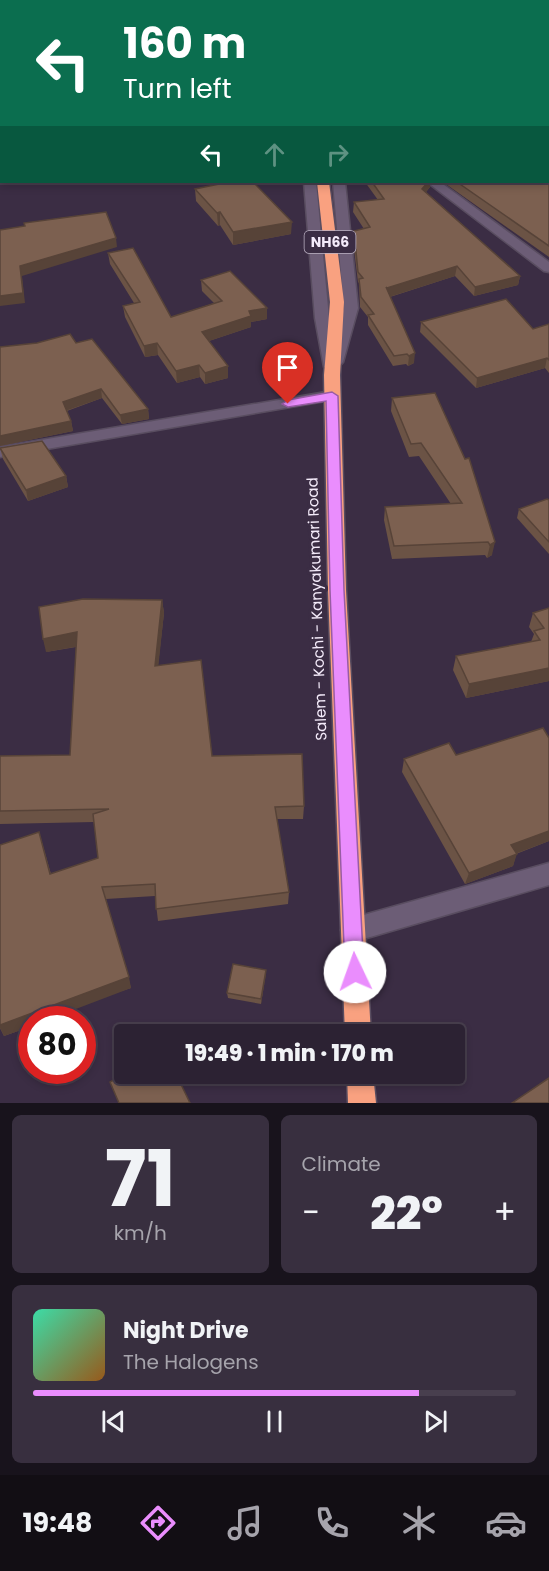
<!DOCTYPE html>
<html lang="en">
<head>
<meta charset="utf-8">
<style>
  :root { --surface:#2c2233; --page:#382f3f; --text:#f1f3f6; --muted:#a6a4ac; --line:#483f4e; --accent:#ea8dfd }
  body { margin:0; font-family:Poppins,sans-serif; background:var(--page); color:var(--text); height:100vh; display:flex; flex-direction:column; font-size:22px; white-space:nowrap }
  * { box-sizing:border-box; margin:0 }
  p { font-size:20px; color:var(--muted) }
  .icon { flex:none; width:33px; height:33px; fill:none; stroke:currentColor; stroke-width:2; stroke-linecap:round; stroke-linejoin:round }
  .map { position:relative; height:1103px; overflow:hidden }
  .details { display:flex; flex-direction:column; gap:12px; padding:12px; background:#18131c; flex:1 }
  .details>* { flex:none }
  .banner { position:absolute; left:0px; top:0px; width:549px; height:183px; box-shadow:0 3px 9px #0003,0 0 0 2px var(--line); background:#0b6e4f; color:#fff; overflow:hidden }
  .speed { position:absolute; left:18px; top:1006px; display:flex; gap:12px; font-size:30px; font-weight:700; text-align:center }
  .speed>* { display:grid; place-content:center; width:78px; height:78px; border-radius:50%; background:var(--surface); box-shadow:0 3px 9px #0003,0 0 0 2px var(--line); line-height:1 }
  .speed .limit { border:9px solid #d22; background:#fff; color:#111 }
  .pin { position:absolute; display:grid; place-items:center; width:51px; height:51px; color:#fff; margin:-62px -26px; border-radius:50% 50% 50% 0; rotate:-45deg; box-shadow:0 0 6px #0007 }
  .pin .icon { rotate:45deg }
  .me { position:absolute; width:66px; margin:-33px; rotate:357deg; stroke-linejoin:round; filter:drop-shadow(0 0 4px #0008) }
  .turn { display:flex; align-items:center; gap:21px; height:126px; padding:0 24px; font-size:27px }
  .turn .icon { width:78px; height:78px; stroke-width:2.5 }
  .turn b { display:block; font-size:42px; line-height:51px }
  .lanes { display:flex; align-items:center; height:57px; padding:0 24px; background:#0003; justify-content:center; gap:30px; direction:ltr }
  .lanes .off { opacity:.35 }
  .big { font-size:45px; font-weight:800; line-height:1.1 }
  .details .widget { flex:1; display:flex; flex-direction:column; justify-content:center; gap:9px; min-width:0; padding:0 21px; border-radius:9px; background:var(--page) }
  .details .dial { align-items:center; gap:0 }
  .dial b { font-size:78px; line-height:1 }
  .song { display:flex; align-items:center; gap:18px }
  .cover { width:72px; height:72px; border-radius:9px; background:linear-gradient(135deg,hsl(160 70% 55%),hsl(30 70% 35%)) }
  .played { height:6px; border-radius:3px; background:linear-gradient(90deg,var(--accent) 80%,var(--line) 80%) }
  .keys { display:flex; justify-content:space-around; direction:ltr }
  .heat { display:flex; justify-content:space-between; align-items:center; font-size:33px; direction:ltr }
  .details .tiles { flex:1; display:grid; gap:12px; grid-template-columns:1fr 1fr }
  .widget:last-child { grid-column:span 2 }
  .trip { position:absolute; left:114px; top:1024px; width:351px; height:60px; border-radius:6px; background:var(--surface); box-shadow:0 3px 9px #0003,0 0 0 2px var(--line); font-weight:800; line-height:60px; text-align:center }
  .dock { display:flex; height:96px; justify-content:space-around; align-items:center; background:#120e14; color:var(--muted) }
  .dock .icon { width:42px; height:42px }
  .dock .selected { color:var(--accent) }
  .dock b { font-size:27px; color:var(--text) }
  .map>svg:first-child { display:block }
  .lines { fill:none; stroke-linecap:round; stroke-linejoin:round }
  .minor-casing { stroke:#594d60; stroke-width:3 }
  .highway-casing { stroke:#594d60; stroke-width:3 }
  .minor { fill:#6c5d76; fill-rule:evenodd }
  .highway { fill:#f9a180; fill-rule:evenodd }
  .wall { fill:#6b5345 }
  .shaded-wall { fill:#574338 }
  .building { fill:#7c6050; stroke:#574338; stroke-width:1.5 }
  .route { fill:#ea8dfd; stroke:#985ca4; stroke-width:1.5 }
  .labels { text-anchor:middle; stroke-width:6; stroke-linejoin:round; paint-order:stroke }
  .shield { fill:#3b2d44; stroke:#bcb2c3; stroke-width:1.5 }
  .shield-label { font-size:14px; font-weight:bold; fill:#f4ebfa }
  .street-label { font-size:15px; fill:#f4ebfa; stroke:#3b2d44 }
</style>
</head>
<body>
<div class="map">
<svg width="549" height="1103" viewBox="0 0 549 1103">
  <rect width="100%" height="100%" fill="#3b2d44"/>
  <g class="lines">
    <defs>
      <g id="minor">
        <polygon points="0,85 2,85 0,92"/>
        <rect x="548" y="88" width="1" height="6"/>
        <rect x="548" y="112" width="1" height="7"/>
        <polygon points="304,182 316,182 329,318 334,343 344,308 333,182 345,182 358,308 343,362 336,370 331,371 324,367 315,318"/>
        <polygon points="427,182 440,182 549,262 549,272 544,271"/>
        <polygon points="332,391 340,396 337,399 0,457 0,447"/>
        <polygon points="549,863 549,885 353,942 344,938 341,930 344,922 353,918"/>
      </g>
      <g id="highway">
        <rect x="548" y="99" width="1" height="7"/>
        <polygon points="317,182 329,182 344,302 340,375 346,590 371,1035 345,1035 328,590 324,375 330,302"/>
        <polygon points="347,1074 373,1074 376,1103 348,1103"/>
      </g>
    </defs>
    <use href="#minor" class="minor-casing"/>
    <use href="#highway" class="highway-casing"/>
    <use href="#minor" class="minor"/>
    <use href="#highway" class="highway"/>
  </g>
  <g class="wall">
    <polygon points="96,0 549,0 549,41 548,41 548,2 98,2"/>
    <polygon points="549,137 549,257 443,182 548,182"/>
    <polygon points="365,182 430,182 430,187 426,192 520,276 518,285 474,296 455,276 390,297 414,363 408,366 406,364 393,366 368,325 368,317 360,307 359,283 358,282 353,241 354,231 364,229 353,212 354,202 378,200"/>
    <polygon points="195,189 291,234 233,245 220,225 218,226 196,201"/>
    <polygon points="108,253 171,317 214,303 202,291 201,280 267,319 251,322 251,327 209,341 228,378 205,384 200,377 177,383 158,355 145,357 125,317 123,306 134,303 110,264"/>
    <polygon points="421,322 533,329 549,324 549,373 545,368 476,388 420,332"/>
    <polygon points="76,343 148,409 149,419 122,424 102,398 67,411 71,421 73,431 0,446"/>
    <polygon points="392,398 465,459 469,458 492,555 487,558 485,555 392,559 384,520 385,507 451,504 419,456 409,457 391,411"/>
    <polygon points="0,448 66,476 68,487 28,501 3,459"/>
    <polygon points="549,500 549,554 517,518 519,509"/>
    <polygon points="162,600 164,613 158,665 212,756 304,806 303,819 277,819 289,892 288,904 158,921 155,896 106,899 131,988 32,1020 32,1026 4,1036 0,1028 0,845 39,832 51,874 98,858 94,822 0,824 0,756 70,755 76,647 46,652"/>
    <polygon points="549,608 549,681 466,698 453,670 456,656 531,642 534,634 529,627 533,613"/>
    <polygon points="549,738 549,841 516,854 513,866 465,884 402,772 404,759 456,755"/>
    <polygon points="266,970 261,1004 228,998 227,993"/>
  </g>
  <g class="shaded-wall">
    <polygon points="205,0 242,0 242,2 195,2"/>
    <polygon points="428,182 430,182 430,187 421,198 422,189"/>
    <polygon points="220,212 220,225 218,226 217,213"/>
    <polygon points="292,222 291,234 233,245 233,232"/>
    <polygon points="116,238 117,247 22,276 25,303 0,306 0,296 20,266"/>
    <polygon points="457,266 455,276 386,298 387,288"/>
    <polygon points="520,276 518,285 474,296 475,287"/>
    <polygon points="267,308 267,319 251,322 251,327 203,343 202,332 249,311"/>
    <polygon points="157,343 158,355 145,357 144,346"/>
    <polygon points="415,353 414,363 408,366 409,356"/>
    <polygon points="547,358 545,368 476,388 477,378"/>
    <polygon points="199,365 200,377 177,383 176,371"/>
    <polygon points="228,366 228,378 205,384 205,373"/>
    <polygon points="101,389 102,398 65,411 63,402"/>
    <polygon points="148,409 149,419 122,424 120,415"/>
    <polygon points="71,421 73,431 0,446 0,436"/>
    <polygon points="66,476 68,487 28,501 26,490"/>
    <polygon points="495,542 492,555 487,558 490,545"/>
    <polygon points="162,600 164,613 157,679 155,666"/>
    <polygon points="77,632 80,646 46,652 43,639"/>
    <polygon points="549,668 549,681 466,698 469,684"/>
    <polygon points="549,831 549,841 507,857 511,845"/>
    <polygon points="517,854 513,866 465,884 469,873"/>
    <polygon points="266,970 266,974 261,1004 261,999"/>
    <polygon points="129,977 131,988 47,1020 32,1020 32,1026 4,1036 0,1028 0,1025"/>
  </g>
  <g class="building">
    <polygon points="0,0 48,0 50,2 2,2 2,72 0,70"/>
    <polygon points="107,0 154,0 146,2 109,2"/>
    <polygon points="159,0 205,0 195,2 161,2"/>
    <polygon points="243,0 549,0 549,33 548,34 548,2 244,2"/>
    <polygon points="548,136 549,137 549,246 457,182 548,182"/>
    <polygon points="229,182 253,182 292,222 233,232 220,212 217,213 195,189"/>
    <polygon points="372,182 428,182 422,189 520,276 475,287 457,266 387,288 386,287 415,353 409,356 407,354 394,356 368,315 374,314 361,297 359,279 363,278 358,272 354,231 370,227 354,202 384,199"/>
    <polygon points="106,212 116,238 20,266 23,293 0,296 0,230 25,226 24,223"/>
    <polygon points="133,248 171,317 222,301 201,280 230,271 267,308 249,311 251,316 202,332 228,366 205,373 199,365 176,371 157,343 144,346 123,306 140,302 108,253"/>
    <polygon points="506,299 533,329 549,324 549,360 547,358 477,378 421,322"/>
    <polygon points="70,334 76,343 92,339 148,409 120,415 101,389 63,402 71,421 0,436 0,347 37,343"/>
    <polygon points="435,393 465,459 469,458 495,542 490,545 488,542 394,546 385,507 462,503 421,443 411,444 392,398"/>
    <polygon points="42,441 66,476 26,490 0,448"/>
    <polygon points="547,499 549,500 549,542 519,509"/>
    <polygon points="83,599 162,600 155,666 201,660 212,756 302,754 304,806 275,807 289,892 156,909 155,884 102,887 129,977 0,1025 0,845 39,832 50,874 98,858 93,814 109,809 0,811 0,756 70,755 77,632 43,639 39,607"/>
    <polygon points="549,608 549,668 469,684 456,656 540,640 534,631 544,628 533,613"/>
    <polygon points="543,728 549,738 549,831 511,845 517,854 469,873 404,759 449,743 456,755"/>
    <polygon points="233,964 266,970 261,999 227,993"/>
    <polygon points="124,1074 157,1074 158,1076 176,1074 190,1103 119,1103 110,1082"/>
    <polygon points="549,1078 549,1103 512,1103"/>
  </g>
  <polygon class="route" points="332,392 338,396 344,590 364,972 362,979 355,981 348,979 345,972 330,590 326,401 288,407 282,404 288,400"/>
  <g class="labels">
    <rect class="shield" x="304.5" y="231" width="51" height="22" rx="4.5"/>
    <g class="shield-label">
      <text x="330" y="247">NH66</text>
    </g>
    <g class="street-label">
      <text transform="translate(317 609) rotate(-92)" y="5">Salem - Kochi - Kanyakumari Road</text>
    </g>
  </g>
</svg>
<div class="speed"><div class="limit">80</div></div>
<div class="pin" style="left:288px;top:404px;background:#d93025"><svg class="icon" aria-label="arrive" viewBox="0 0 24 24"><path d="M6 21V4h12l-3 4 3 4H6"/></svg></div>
<svg class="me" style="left:355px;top:972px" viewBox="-20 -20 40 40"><circle r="19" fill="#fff"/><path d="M0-13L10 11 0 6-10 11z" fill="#ea8dfd"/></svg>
<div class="trip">19:49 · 1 min · 170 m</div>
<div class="banner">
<div class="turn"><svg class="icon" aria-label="left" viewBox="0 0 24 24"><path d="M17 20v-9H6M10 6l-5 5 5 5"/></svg><div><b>160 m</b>Turn left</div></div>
<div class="lanes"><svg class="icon" aria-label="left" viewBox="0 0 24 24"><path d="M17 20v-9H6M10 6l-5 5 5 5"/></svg><svg class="icon off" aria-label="ahead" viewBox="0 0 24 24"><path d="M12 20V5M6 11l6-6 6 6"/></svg><svg class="icon off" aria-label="right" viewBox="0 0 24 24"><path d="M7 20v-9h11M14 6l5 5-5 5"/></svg></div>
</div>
</div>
<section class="details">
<div class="tiles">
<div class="widget dial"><b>71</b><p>km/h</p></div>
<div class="widget"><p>Climate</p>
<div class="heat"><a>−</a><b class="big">22°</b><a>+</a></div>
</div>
<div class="widget">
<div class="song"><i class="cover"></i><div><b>Night Drive</b><p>The Halogens</p></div></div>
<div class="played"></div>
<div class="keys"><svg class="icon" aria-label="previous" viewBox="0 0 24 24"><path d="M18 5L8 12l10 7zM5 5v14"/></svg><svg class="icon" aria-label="pause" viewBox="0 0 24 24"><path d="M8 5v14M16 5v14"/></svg><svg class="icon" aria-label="next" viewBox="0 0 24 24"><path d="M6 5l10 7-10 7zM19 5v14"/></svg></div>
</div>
</div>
</section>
<nav class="dock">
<b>19:48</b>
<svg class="icon selected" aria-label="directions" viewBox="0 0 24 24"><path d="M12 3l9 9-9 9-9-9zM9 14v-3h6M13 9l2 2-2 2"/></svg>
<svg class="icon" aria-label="music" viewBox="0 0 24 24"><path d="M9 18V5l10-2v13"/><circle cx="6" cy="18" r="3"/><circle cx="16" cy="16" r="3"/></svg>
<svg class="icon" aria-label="phone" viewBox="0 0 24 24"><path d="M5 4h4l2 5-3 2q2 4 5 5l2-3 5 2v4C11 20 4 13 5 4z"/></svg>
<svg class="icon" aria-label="climate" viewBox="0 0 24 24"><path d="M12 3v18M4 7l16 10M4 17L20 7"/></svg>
<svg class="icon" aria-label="car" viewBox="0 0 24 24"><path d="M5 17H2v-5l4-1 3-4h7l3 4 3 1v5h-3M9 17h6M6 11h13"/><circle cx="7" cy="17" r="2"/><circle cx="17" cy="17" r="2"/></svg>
</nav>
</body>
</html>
